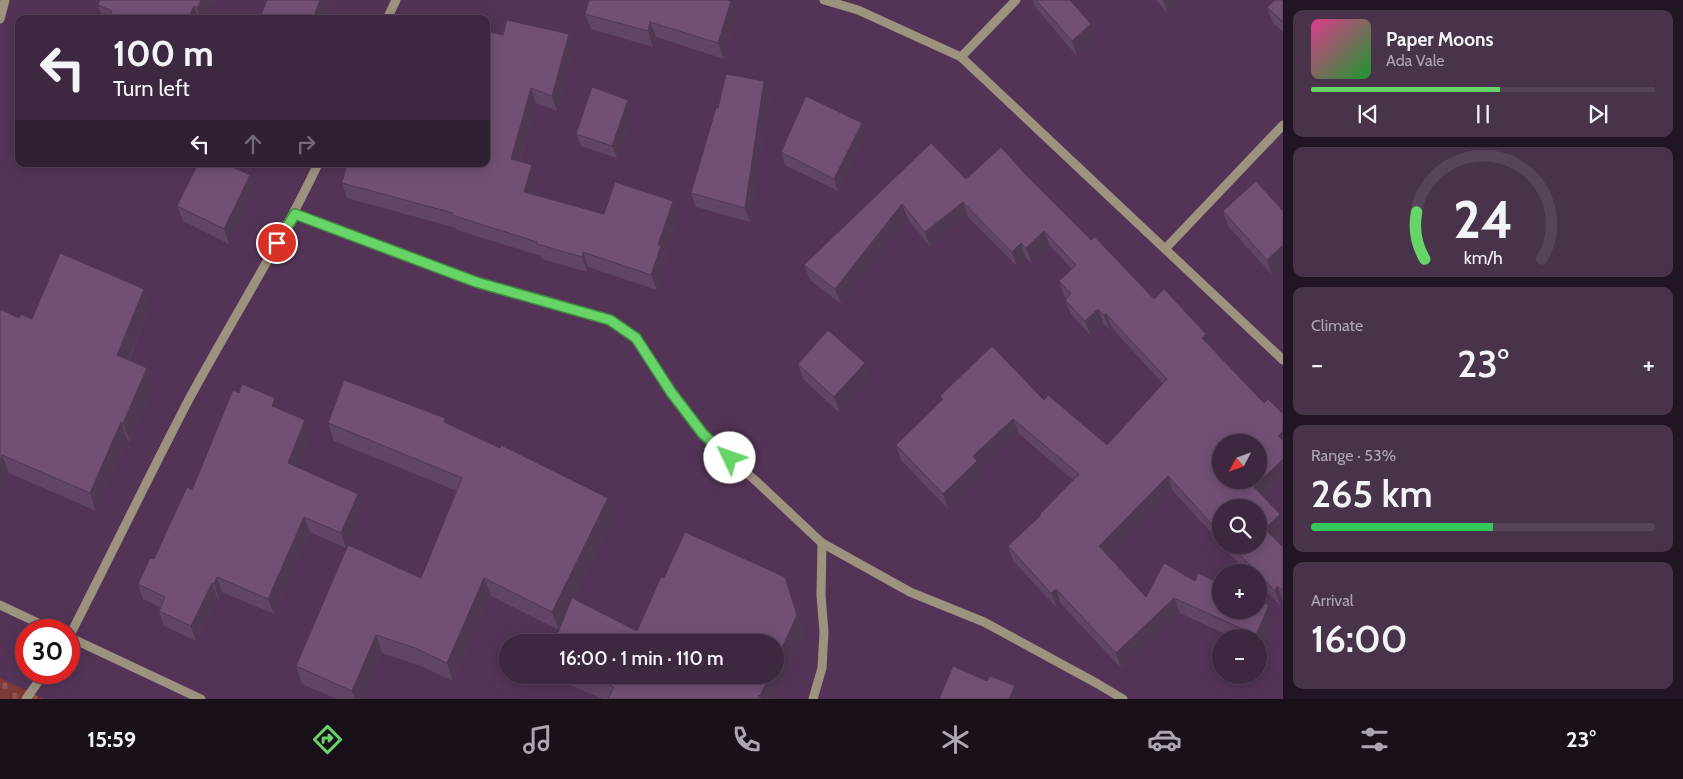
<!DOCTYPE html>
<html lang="en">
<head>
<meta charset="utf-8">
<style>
  :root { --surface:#3e2740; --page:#49334b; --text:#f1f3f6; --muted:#ada5b1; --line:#574459; --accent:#66d466 }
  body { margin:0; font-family:Cabin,sans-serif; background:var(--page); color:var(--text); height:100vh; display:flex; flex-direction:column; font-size:19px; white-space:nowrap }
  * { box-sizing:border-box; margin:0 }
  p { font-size:16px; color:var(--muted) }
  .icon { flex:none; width:28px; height:28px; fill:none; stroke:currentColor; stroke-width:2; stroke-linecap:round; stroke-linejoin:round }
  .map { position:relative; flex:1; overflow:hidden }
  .side { display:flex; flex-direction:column; gap:10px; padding:10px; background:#221523; width:400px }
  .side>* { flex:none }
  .hud { position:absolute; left:15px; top:15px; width:475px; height:152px; border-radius:10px; box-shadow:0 2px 12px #0003,0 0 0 1px var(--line); background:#3e2740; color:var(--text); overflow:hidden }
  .needle { width:32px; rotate:229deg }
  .controls { position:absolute; left:1212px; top:434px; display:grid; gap:10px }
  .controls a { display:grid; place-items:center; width:55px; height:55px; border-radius:50%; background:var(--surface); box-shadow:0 2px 12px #0003,0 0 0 1px var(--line); font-size:25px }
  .speed { position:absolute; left:15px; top:619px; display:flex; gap:10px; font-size:25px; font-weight:700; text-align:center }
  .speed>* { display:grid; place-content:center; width:65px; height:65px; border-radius:50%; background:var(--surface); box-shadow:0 2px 12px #0003,0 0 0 1px var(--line); line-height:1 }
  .speed .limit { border:8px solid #d22; background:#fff; color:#111 }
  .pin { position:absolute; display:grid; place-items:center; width:42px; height:42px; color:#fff; margin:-21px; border:2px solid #fff; border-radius:50%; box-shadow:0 1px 5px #0007 }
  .me { position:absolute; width:55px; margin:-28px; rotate:312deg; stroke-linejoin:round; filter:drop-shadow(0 0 4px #0008) }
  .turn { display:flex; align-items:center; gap:18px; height:105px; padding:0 15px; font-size:22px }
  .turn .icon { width:65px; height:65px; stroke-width:2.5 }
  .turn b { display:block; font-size:35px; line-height:42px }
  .lanes { display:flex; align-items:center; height:48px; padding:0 15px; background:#0003; justify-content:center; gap:25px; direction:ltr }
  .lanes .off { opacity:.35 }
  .big { font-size:38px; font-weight:600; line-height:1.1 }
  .side .card { flex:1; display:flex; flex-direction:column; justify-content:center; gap:8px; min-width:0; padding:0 18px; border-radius:10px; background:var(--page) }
  .side .dial { align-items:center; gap:0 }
  .dial svg { height:130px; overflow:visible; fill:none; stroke:var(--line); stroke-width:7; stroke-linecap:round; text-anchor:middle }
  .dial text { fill:var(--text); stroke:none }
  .song { display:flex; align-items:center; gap:15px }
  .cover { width:60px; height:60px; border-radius:8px; background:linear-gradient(135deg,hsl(330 70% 55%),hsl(130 70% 35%)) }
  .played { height:5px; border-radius:2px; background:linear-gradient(90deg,var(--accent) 55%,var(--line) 55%) }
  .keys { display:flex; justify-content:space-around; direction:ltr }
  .heat { display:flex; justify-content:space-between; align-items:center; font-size:28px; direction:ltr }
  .charge { height:8px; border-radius:4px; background:linear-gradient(90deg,#34c759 53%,var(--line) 0) }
  .trip { position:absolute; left:499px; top:634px; width:285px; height:50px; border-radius:25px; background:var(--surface); box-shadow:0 2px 12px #0003,0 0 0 1px var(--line); font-weight:600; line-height:50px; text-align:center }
  .tabs { display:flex; height:80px; justify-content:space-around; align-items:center; background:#19101a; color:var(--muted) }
  .tabs .icon { width:35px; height:35px }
  .tabs .selected { color:var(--accent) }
  .tabs b { font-size:22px; color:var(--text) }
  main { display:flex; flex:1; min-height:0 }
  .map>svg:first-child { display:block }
  .cemetery { fill:url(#cemetery-stones) }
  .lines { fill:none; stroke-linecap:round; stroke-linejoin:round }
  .minor { stroke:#9c927e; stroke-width:9 }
  .wall { fill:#614564 }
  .shaded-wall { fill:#4f3851 }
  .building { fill:#715074; stroke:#4f3851; fill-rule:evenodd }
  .route-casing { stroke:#428a42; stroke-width:12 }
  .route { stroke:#66d466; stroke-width:9 }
</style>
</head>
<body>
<main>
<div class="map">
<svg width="1283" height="699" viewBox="0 0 1283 699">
  <defs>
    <pattern id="cemetery-stones" width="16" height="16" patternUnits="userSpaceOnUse" patternTransform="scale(1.25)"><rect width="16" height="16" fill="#7e3937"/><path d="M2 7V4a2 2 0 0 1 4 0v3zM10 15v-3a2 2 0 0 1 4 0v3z" fill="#915554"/></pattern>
  </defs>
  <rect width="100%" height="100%" fill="#533456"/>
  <polygon class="cemetery" points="0,678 44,699 0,699"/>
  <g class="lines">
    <g class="minor">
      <polyline points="824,0 858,10 961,57 1283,360"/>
      <polyline points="0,19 5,0"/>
      <polyline points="387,19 396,0"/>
      <polyline points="961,57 1016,0"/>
      <polyline points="295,214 476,283 610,319 636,338 671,392 703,434 757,482 822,543 910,592 984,622 1098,684 1123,699"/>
      <polyline points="1165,249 1283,125"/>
      <polyline points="0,605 53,630"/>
      <path d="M69 637C109 559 147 480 187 403 230 323 279 246 318 164"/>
      <polyline points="69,637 201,699"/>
      <polyline points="26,699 45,672"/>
      <polyline points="813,699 822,668 824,632 821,595 822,543"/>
    </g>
  </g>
  <g class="wall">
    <polygon points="100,0 214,0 205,19 103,19 98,5"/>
    <polygon points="1033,0 1078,0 1073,4 1096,39 1077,56 1036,8"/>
    <polygon points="1156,0 1184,0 1168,14"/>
    <polygon points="1283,0 1283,32 1273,23 1267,7"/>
    <polygon points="585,14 737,16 724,59 656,37 653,47 591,29"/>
    <polygon points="486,31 503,35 569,34 574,49 557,111 536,103 520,161 532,165 538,180 533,194 604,214 673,201 678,216 665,257 666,261 657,290 588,267 587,272 542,259 541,256 457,230 456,228 347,198 342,183 486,164"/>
    <polygon points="764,81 770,95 750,222 696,207 691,193 718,108"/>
    <polygon points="633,113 617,158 581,146 576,134"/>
    <polygon points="862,123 866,135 838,191 785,165 781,152"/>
    <polygon points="931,143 966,179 1027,176 1091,240 1154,299 1211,348 1264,403 1283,414 1283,479 1264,498 1280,514 1283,521 1283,531 1275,539 1283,547 1283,601 1281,606 1259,584 1259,572 1248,572 1227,552 1226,549 1223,545 1259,545 1221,508 1221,543 1173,491 1108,557 1146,597 1195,581 1274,620 1261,650 1259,648 1259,638 1234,638 1180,613 1121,668 1061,604 1057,608 1013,561 1008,546 1040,516 1040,514 1073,480 1019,434 980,468 983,476 948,509 901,460 896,445 942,400 940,396 1044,400 1107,445 1163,384 1112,328 1110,330 1104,324 1091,336 1071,314 1065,300 1066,298 1064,296 1059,281 1072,269 1050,246 1032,263 1026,258 1017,266 968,217 930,247 908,219 841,304 810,280 804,265"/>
    <polygon points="250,175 255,191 229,244 183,221 177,206"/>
    <polygon points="1223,211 1283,211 1283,266 1272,275 1228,226"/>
    <polygon points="144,289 150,307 129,360 147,368 154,386 130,442 127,440 96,511 9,473 0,492 0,309 19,318 32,319"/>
    <polygon points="865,363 870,379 840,413 803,379 798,364"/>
    <polygon points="239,393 275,398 279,409 305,420 311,435 298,468 363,509 346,548 310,532 274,614 222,592 219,599 217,598 196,641 164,626 159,611 160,607 143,599 138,584 154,559 192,490"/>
    <polygon points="328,423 447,423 608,498 615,515 574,599 637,631 664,578 785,577 804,634 775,699 603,699 554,678 553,675 775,675 559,630 491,596 453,681 421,666 382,653 363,699 337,699 302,684 296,666 421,578 457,491 334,441"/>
  </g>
  <g class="shaded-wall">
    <polygon points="201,0 214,0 205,19 201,19 197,8"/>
    <polygon points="320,0 332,0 325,19 313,19"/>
    <polygon points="1070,0 1078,0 1072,5"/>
    <polygon points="1163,0 1184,0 1168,14"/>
    <polygon points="731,1 737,16 724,59 718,43"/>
    <polygon points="194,6 198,19 188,19"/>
    <polygon points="650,22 656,37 653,47 648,31"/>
    <polygon points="1091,24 1096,39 1077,56 1072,41"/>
    <polygon points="569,34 574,49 557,111 552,96"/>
    <polygon points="764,81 770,95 750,222 745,208"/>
    <polygon points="531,88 536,103 516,174 511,159"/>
    <polygon points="628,100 633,113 617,158 612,146"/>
    <polygon points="862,123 866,135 838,191 834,179"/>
    <polygon points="532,165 538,180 530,207 524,192"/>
    <polygon points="250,175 255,191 229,244 224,229"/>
    <polygon points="673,201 678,216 665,257 666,261 657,290 651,275 658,245"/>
    <polygon points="963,202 968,217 930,247 925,232"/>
    <polygon points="902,204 908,219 841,304 835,289"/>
    <polygon points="1044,231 1050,246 1032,263 1026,248"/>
    <polygon points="1021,243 1026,258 1017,266 1012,252"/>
    <polygon points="1283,245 1283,266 1272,275 1267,260"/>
    <polygon points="583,252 588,267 587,272 582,257"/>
    <polygon points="144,289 150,307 123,373 117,355"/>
    <polygon points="1098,309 1104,324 1091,336 1085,321"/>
    <polygon points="1106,314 1112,328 1110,330 1104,315"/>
    <polygon points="1206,334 1212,349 1202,338"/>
    <polygon points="865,363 870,379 840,413 834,397"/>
    <polygon points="147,368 154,386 130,442 123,423"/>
    <polygon points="275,398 281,412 272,406"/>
    <polygon points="1013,419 1019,434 980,468 983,476 948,509 943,494 973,456"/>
    <polygon points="305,420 311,435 294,478 288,463"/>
    <polygon points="121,422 127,440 96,511 90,493"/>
    <polygon points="1283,431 1283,449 1278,436"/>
    <polygon points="2,455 9,473 0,492 0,459"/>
    <polygon points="1283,459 1283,479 1260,502 1254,487"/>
    <polygon points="1168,476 1173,491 1104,561 1099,546"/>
    <polygon points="358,494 363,509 346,548 341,533"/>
    <polygon points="608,498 615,515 559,630 552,612"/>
    <polygon points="1280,514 1283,521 1283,531 1270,544 1265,529"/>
    <polygon points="304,517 310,532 274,614 268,599"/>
    <polygon points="217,577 222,592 219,599 214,584"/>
    <polygon points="785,577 804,634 775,699 761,699 760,696 770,675 775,675 775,663"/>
    <polygon points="484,578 491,596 453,681 447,663"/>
    <polygon points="212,583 217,598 196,641 191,626"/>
    <polygon points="1277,586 1283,601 1281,606 1275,591"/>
    <polygon points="1056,589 1061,604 1057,608 1051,593"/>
    <polygon points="1174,598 1180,613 1121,668 1116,653"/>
    <polygon points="1269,605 1274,620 1261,650 1259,643 1259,638 1257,638 1256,635"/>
    <polygon points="376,635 382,653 363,699 355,699 352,691"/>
    <polygon points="1015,686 1019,699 1009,699"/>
  </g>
  <g class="building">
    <polygon points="100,0 201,0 197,8 194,6 188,19 108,19 112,11 98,5"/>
    <polygon points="267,0 320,0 313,19 259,19"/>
    <polygon points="589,0 728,0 731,1 718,43 650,22 648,31 585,14"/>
    <polygon points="1036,0 1070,0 1091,24 1072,41"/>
    <polygon points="1275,0 1283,0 1283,22 1267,7"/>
    <polygon points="427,16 437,19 427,19"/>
    <polygon points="507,20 569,34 552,96 531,88 511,159 532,165 524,192 604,214 615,182 673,201 658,245 661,246 651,275 583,252 582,257 537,244 537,242 452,215 453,213 342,183 347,164 486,164 486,75 489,66 486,66 486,31 503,35"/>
    <polygon points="726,74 764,81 745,208 691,193 716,108 718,108"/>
    <polygon points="592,87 628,100 612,146 576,134"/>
    <polygon points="806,96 862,123 834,179 781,152"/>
    <path d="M931 143 966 179 1001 147 1027 176 1091 240 1095 237 1154 299 1164 289 1206 334 1202 338 1264 403 1268 399 1283 414V431L1278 436 1283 440V459L1254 487 1280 514 1265 529 1283 547V591L1277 586 1275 591 1259 574V572H1257L1230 545H1259V508H1221V534L1168 476 1099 546 1146 597 1164 563 1195 581 1198 573 1221 584V610H1259V601L1269 605 1256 635 1174 598 1116 653 1056 589 1051 593 1008 546 1041 515 1040 514 1079 474 1013 419 973 456 977 461 943 494 896 445 943 399 940 396 992 346 1044 400 1048 395 1107 445 1167 379 1106 314 1104 315 1098 309 1085 321 1065 300 1071 294 1059 281 1076 265 1044 231 1026 248 1021 243 1012 252 963 202 925 232 902 204 835 289 804 265ZM1221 442H1259V480H1221Z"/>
    <polygon points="198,164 226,164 250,175 224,229 177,206"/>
    <polygon points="1256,181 1283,211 1283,245 1267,260 1223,211"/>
    <polygon points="60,253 144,289 117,355 147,368 123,423 121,422 90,493 2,455 0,459 0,309 19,318 21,314 32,319"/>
    <polygon points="828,330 865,363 834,397 798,364"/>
    <polygon points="344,380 445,418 444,422 500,448 501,445 608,498 552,612 484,578 447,663 415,648 376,635 352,691 296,666 348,545 421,578 462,478 328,423"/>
    <polygon points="242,384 275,398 272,406 305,420 288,463 358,494 341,533 304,517 268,599 217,577 214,584 212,583 191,626 159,611 165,597 138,584 150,558 154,559 187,487 192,490 233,390 239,393"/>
    <polygon points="685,532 785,577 797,615 775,663 775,642 554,642 572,598 637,631 661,577 664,578"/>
    <polygon points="953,666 987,681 990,676 1015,686 1009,699 939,699"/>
    <polygon points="586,675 770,675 760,696 759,695 757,699 608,699 614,687"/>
  </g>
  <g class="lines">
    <defs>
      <polyline id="route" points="277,243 295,214 476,282 610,320 636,338 671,392 703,434 730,458"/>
    </defs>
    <use href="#route" class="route-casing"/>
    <use href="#route" class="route"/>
  </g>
</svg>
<div class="controls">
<a><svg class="needle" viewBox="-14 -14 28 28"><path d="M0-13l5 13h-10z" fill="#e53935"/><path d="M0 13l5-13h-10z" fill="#ada5b1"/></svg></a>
<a><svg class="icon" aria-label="search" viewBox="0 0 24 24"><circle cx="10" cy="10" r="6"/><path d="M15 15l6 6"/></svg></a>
<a>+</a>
<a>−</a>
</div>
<div class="speed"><div class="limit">30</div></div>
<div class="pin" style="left:277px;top:243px;background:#d93025"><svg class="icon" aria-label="arrive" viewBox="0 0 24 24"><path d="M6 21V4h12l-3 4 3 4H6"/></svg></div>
<svg class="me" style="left:730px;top:458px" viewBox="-20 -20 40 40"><circle r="19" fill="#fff"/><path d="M0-13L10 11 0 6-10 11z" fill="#66d466"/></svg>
<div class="trip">16:00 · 1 min · 110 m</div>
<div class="hud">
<div class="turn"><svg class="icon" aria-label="left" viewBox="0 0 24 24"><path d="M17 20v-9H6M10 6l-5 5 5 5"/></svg><div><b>100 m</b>Turn left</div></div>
<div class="lanes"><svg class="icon" aria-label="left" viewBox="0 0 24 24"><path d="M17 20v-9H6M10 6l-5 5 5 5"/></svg><svg class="icon off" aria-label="ahead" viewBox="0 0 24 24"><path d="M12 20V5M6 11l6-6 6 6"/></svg><svg class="icon off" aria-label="right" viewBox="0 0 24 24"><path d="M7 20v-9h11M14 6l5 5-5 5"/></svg></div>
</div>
</div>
<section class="side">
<div class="card">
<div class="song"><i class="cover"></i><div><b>Paper Moons</b><p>Ada Vale</p></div></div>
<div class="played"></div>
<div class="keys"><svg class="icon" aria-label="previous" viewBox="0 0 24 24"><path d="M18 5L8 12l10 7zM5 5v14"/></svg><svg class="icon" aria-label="pause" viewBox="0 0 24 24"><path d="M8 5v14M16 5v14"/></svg><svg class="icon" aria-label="next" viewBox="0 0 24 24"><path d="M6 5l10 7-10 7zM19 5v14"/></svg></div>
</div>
<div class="card dial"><svg viewBox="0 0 100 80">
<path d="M14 69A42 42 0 1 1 86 69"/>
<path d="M14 69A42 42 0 0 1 9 40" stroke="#66d466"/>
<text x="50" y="56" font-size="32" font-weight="700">24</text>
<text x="50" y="72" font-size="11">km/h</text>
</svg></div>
<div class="card"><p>Climate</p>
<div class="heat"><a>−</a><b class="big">23°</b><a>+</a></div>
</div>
<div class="card"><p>Range · 53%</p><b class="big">265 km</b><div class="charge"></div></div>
<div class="card"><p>Arrival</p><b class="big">16:00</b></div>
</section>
</main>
<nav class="tabs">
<b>15:59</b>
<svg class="icon selected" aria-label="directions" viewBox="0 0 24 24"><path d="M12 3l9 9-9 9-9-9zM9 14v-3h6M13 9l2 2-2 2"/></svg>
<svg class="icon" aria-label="music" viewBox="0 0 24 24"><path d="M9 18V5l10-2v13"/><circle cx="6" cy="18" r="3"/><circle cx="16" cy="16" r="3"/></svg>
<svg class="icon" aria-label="phone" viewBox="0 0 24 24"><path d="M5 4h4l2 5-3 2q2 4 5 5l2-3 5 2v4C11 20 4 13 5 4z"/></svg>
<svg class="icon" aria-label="climate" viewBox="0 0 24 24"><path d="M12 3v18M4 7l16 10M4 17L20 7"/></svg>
<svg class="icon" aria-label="car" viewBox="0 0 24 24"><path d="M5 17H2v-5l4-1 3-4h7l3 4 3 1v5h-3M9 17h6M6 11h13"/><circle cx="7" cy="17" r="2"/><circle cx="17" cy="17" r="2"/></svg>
<svg class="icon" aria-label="filters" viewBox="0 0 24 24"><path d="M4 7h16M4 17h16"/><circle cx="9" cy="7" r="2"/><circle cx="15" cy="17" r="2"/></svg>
<b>23°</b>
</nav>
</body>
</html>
